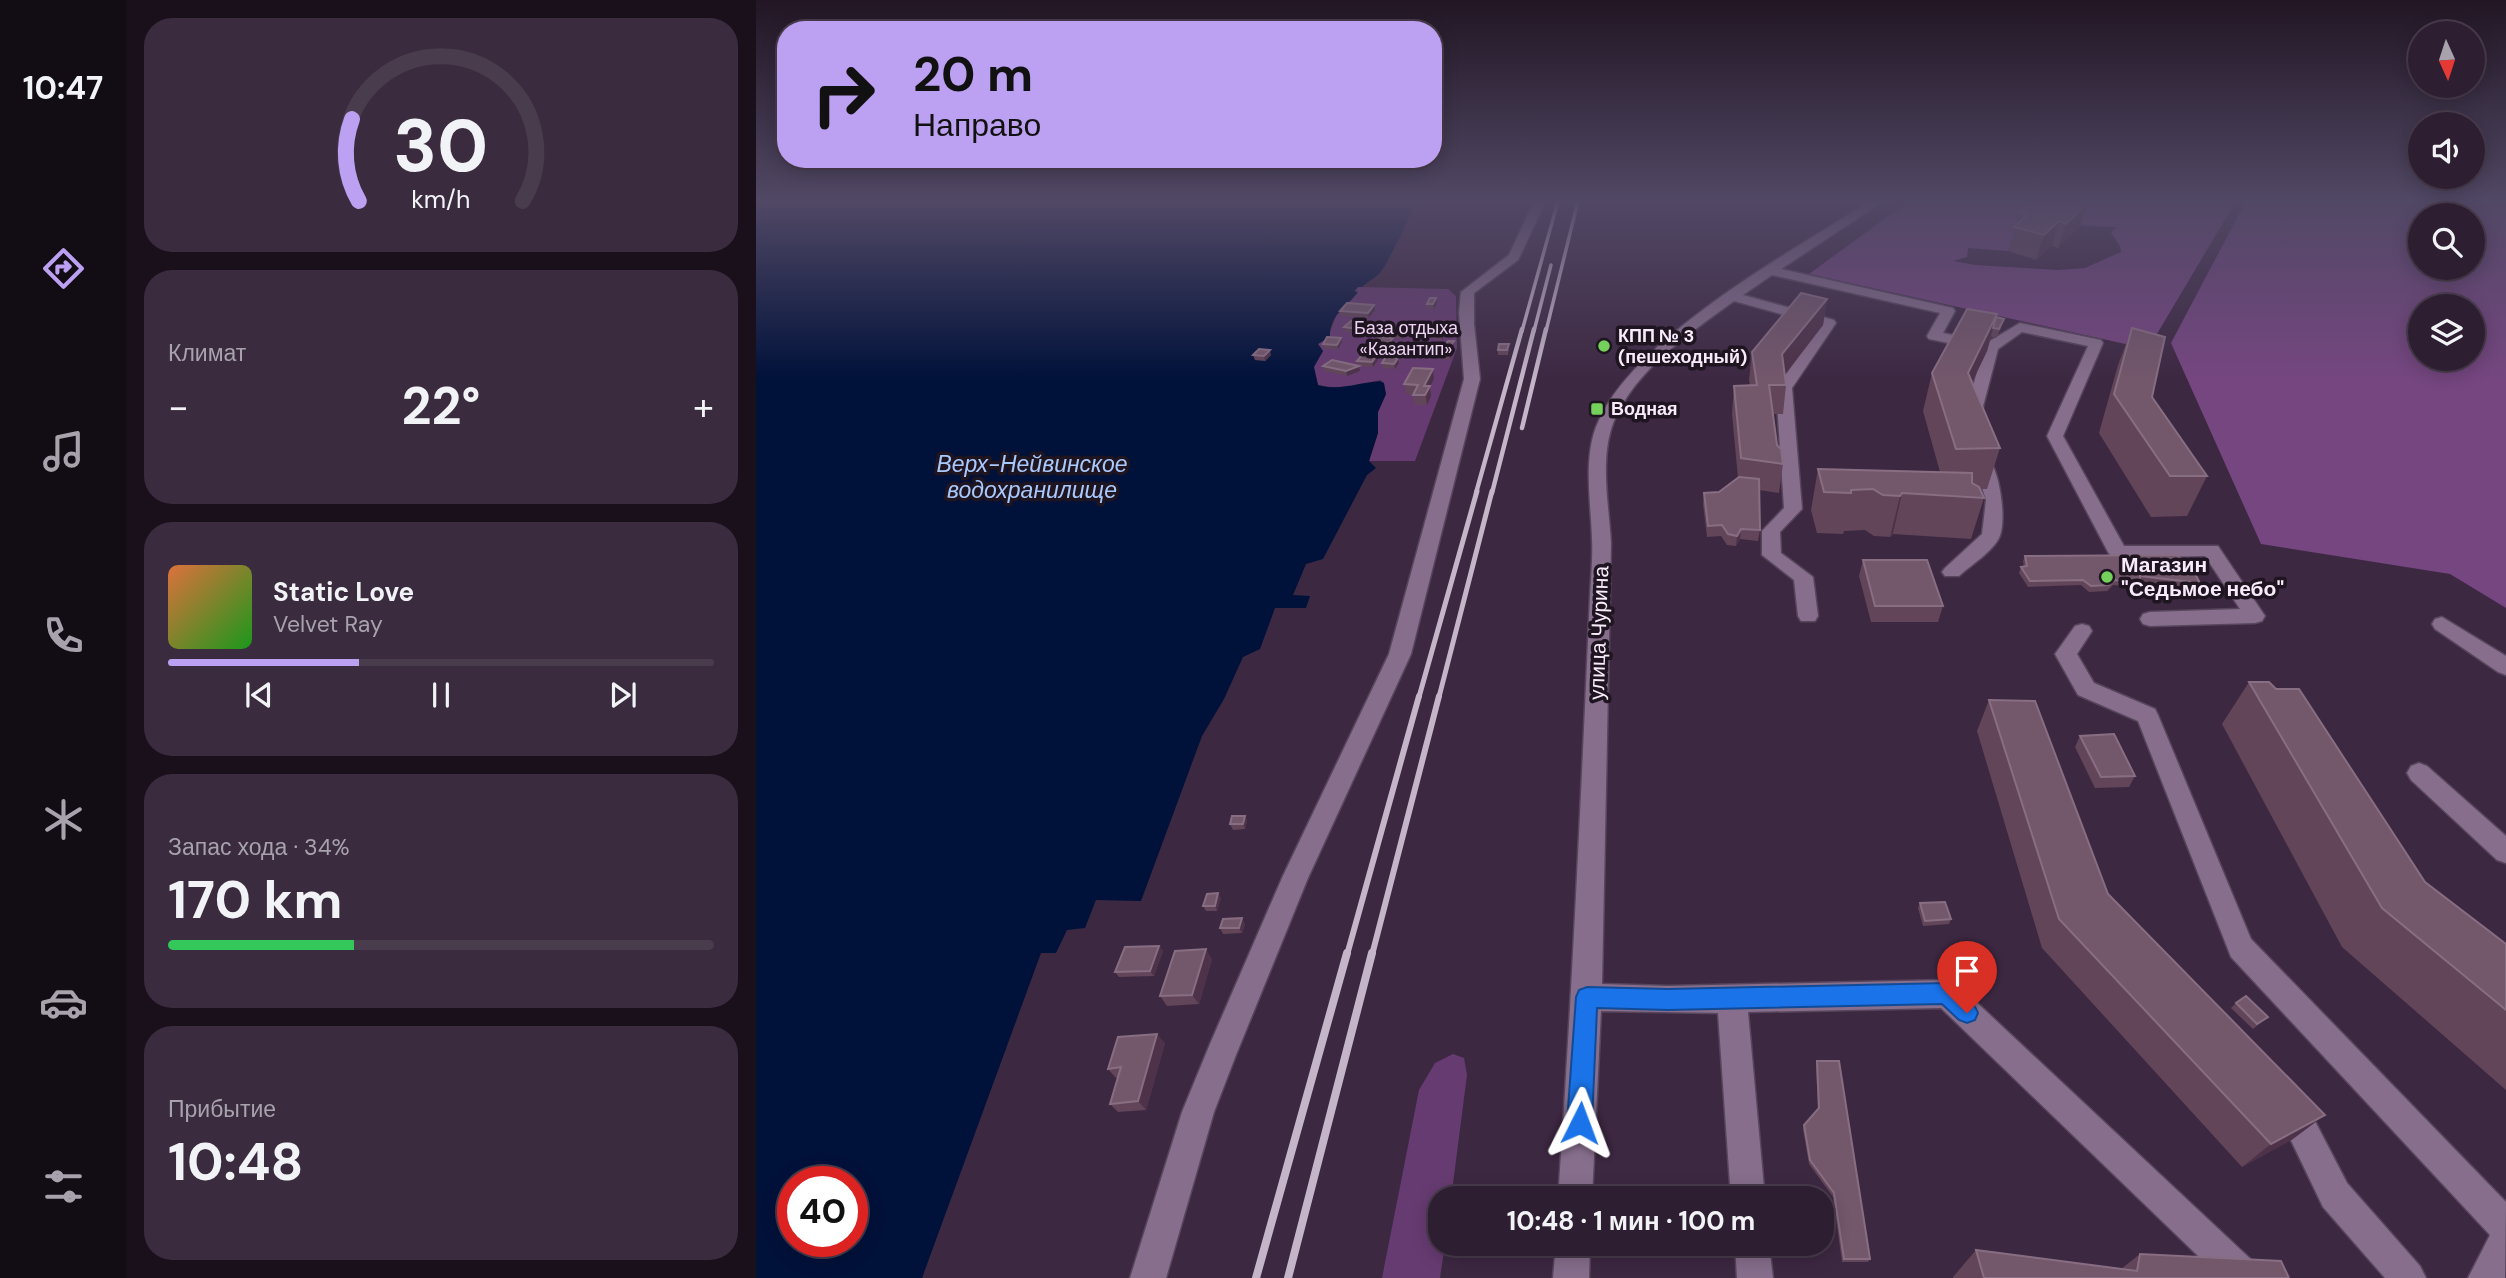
<!DOCTYPE html>
<html lang="ru">
<head>
<meta charset="utf-8">
<style>
  :root { --surface:#2e1e32; --page:#3a2b3e; --text:#f1f3f6; --muted:#a7a2ac; --line:#493c4d; --accent:#bca0f2 }
  body { margin:0; font-family:"DM Sans",sans-serif; background:var(--page); color:var(--text); height:100vh; display:flex; flex-direction:column; font-size:26px; white-space:nowrap }
  * { box-sizing:border-box; margin:0 }
  p { font-size:23px; color:var(--muted) }
  .icon { flex:none; width:38px; height:38px; fill:none; stroke:currentColor; stroke-width:2; stroke-linecap:round; stroke-linejoin:round }
  .map { position:relative; flex:1; overflow:hidden }
  .details { display:flex; flex-direction:column; gap:18px; padding:18px; background:#19101c; width:630px }
  .details>* { flex:none }
  .top-card { position:absolute; left:21px; top:21px; width:665px; height:147px; border-radius:28px; box-shadow:0 4px 18px #0003,0 0 0 2px var(--line); background:#bca0f2; color:#111; overflow:hidden }
  .needle { width:46px; rotate:177deg }
  .tools { position:absolute; left:1652px; top:21px; display:grid; gap:14px }
  .tools a { display:grid; place-items:center; width:77px; height:77px; border-radius:50%; background:var(--surface); box-shadow:0 4px 18px #0003,0 0 0 2px var(--line); font-size:35px }
  .speed { position:absolute; left:21px; top:1166px; display:flex; gap:14px; font-size:35px; font-weight:700; text-align:center }
  .speed>* { display:grid; place-content:center; width:91px; height:91px; border-radius:50%; background:var(--surface); box-shadow:0 4px 18px #0003,0 0 0 2px var(--line); line-height:1 }
  .speed .limit { border:10px solid #d22; background:#fff; color:#111 }
  .pin { position:absolute; display:grid; place-items:center; width:60px; height:60px; color:#fff; margin:-72px -30px; border-radius:50% 50% 50% 0; rotate:-45deg; box-shadow:0 0 7px #0007 }
  .pin .icon { rotate:45deg }
  .me { position:absolute; width:77px; margin:-38px; rotate:3deg; stroke-linejoin:round; filter:drop-shadow(0 0 5px #0008) }
  .turn { display:flex; align-items:center; gap:24px; height:147px; padding:0 21px; font-size:32px }
  .turn .icon { width:91px; height:91px; stroke-width:2.5 }
  .turn b { display:block; font-size:49px; line-height:60px }
  .big { font-size:52px; font-weight:700; line-height:1.1 }
  .details .widget { flex:1; display:flex; flex-direction:column; justify-content:center; gap:10px; min-width:0; padding:0 24px; border-radius:28px; background:var(--page) }
  .details .dial { align-items:center; gap:0 }
  .dial svg { height:182px; overflow:visible; fill:none; stroke:var(--line); stroke-width:7; stroke-linecap:round; text-anchor:middle }
  .dial text { fill:var(--text); stroke:none }
  .song { display:flex; align-items:center; gap:21px }
  .cover { width:84px; height:84px; border-radius:10px; background:linear-gradient(135deg,hsl(20 70% 55%),hsl(120 70% 35%)) }
  .played { height:7px; border-radius:4px; background:linear-gradient(90deg,var(--accent) 35%,var(--line) 35%) }
  .keys { display:flex; justify-content:space-around; direction:ltr }
  .heat { display:flex; justify-content:space-between; align-items:center; font-size:38px; direction:ltr }
  .charge { height:10px; border-radius:5px; background:linear-gradient(90deg,#34c759 34%,var(--line) 0) }
  .trip { position:absolute; left:672px; top:1186px; width:406px; height:70px; border-radius:28px; background:var(--surface); box-shadow:0 4px 18px #0003,0 0 0 2px var(--line); font-weight:700; line-height:70px; text-align:center }
  main { display:flex; flex:1; min-height:0 }
  .dock { display:flex; flex-direction:column; width:126px; justify-content:space-around; align-items:center; background:#120c14; color:var(--muted) }
  .dock .icon { width:49px; height:49px }
  .dock .on { color:var(--accent) }
  .dock b { font-size:32px; color:var(--text) }
  .map>svg:first-child { display:block }
  .green { fill:#663b71 }
  .forest { fill:#754680; fill-rule:evenodd }
  .water { fill:#00113a; fill-rule:evenodd }
  .lines { fill:none; stroke-linecap:round; stroke-linejoin:round }
  .minor-casing { stroke:#56455b; stroke-width:3 }
  .minor { fill:#866e8c; fill-rule:evenodd }
  .rail-far4 { stroke:#c5b5c9; stroke-width:3.5 }
  .rail-far3 { stroke:#c5b5c9; stroke-width:4.5 }
  .rail-far2 { stroke:#c5b5c9; stroke-width:5 }
  .rail-far1 { stroke:#c5b5c9; stroke-width:6 }
  .rail { stroke:#c5b5c9; stroke-width:8 }
  .wall { fill:#624559 }
  .shaded-wall { fill:#4d3249 }
  .building { fill:#73576b; stroke:#886e82; stroke-width:2 }
  .route { fill:#1a73e8; stroke:#114b97; stroke-width:2 }
  .poi-dot { fill:#74d25c; stroke:#1e1520; stroke-width:2.5 }
  .labels { text-anchor:middle; stroke-width:7; stroke-linejoin:round; paint-order:stroke }
  .far-park-label { font-size:18px; fill:#eed3f5; stroke:#1e1520 }
  .far-poi-label { font-size:18px; font-weight:bold; fill:#f9ebfc; stroke:#1e1520; text-anchor:start }
  .poi-label { font-size:21px; font-weight:bold; fill:#f9ebfc; stroke:#1e1520; text-anchor:start }
  .street-label { font-size:21px; fill:#f9ebfc; stroke:#1e1520 }
  .water-label { font-size:23px; font-style:italic; fill:#a9c9fd; stroke:#1e1520 }
</style>
</head>
<body>
<main>
<nav class="dock">
<b>10:47</b>
<svg class="icon on" aria-label="directions" viewBox="0 0 24 24"><path d="M12 3l9 9-9 9-9-9zM9 14v-3h6M13 9l2 2-2 2"/></svg>
<svg class="icon" aria-label="music" viewBox="0 0 24 24"><path d="M9 18V5l10-2v13"/><circle cx="6" cy="18" r="3"/><circle cx="16" cy="16" r="3"/></svg>
<svg class="icon" aria-label="phone" viewBox="0 0 24 24"><path d="M5 4h4l2 5-3 2q2 4 5 5l2-3 5 2v4C11 20 4 13 5 4z"/></svg>
<svg class="icon" aria-label="climate" viewBox="0 0 24 24"><path d="M12 3v18M4 7l16 10M4 17L20 7"/></svg>
<svg class="icon" aria-label="car" viewBox="0 0 24 24"><path d="M5 17H2v-5l4-1 3-4h7l3 4 3 1v5h-3M9 17h6M6 11h13"/><circle cx="7" cy="17" r="2"/><circle cx="17" cy="17" r="2"/></svg>
<svg class="icon" aria-label="filters" viewBox="0 0 24 24"><path d="M4 7h16M4 17h16"/><circle cx="9" cy="7" r="2"/><circle cx="15" cy="17" r="2"/></svg>
</nav>
<section class="details">
<div class="widget dial"><svg viewBox="0 0 100 80">
<path d="M14 69A42 42 0 1 1 86 69"/>
<path d="M14 69A42 42 0 0 1 11 33" stroke="#bca0f2"/>
<text x="50" y="56" font-size="32" font-weight="700">30</text>
<text x="50" y="72" font-size="11">km/h</text>
</svg></div>
<div class="widget"><p>Климат</p>
<div class="heat"><a>−</a><b class="big">22°</b><a>+</a></div>
</div>
<div class="widget">
<div class="song"><i class="cover"></i><div><b>Static Love</b><p>Velvet Ray</p></div></div>
<div class="played"></div>
<div class="keys"><svg class="icon" aria-label="previous" viewBox="0 0 24 24"><path d="M18 5L8 12l10 7zM5 5v14"/></svg><svg class="icon" aria-label="pause" viewBox="0 0 24 24"><path d="M8 5v14M16 5v14"/></svg><svg class="icon" aria-label="next" viewBox="0 0 24 24"><path d="M6 5l10 7-10 7zM19 5v14"/></svg></div>
</div>
<div class="widget"><p>Запас хода · 34%</p><b class="big">170 km</b><div class="charge"></div></div>
<div class="widget"><p>Прибытие</p><b class="big">10:48</b></div>
</section>
<div class="map">
<svg width="1750" height="1278" viewBox="0 0 1750 1278">
  <rect width="100%" height="100%" fill="#3d2842"/>
  <g class="green">
    <polygon points="602,287 692,289 700,296 701,348 659,461 613,461 622,433 622,412 630,394 625,380 587,389 562,385 557,367 567,351 562,344 573,334 581,314 593,302"/>
    <polygon points="697,1054 708,1058 711,1075 695,1199 684,1199 684,1244 689,1244 684,1278 626,1278 663,1090 679,1063"/>
  </g>
  <g class="forest">
    <path d="M1153 201H1480L1392 349 1053 274ZM1315 225 1360 227 1355 233 1364 246 1365 252 1329 268 1302 270 1219 265 1197 261 1211 257 1212 248 1252 251 1266 239Z"/>
    <path d="M1490 201H1750V608L1694 574 1505 544 1415 343ZM1664 215H1717V268H1664ZM1664 306H1717V359H1664Z"/>
  </g>
  <path class="water" d="M0 201H660C656 213 631 265 624 273 618 279 612 281 606 287H602L598 291 602 292C591 307 573 315 574 337L562 344 567 351 558 367 562 385C585 393 619 377 628 383L630 394 622 412V433L613 461 620 468 611 475 567 559 550 564 537 595 554 596 550 608H519L504 649 487 657 468 699 446 736 385 901 340 900 329 928 311 930 300 953H285L166 1278H0ZM37 1181H96V1241H37Z"/>
  <g class="lines">
    <defs>
      <g id="minor">
        <polygon points="778,201 790,201 762,260 718,293 718,324 724,379 655,654 552,878 480,1055 458,1112 410,1278 374,1278 426,1112 454,1044 526,878 633,654 708,379 703,313 705,292 753,255"/>
        <path d="M1115 201H1128L1025 269 1197 308 1199 311 1187 333 1232 342 1264 323 1345 340 1347 343 1307 436 1368 546H1462L1509 616 1506 621 1499 623 1394 626 1387 624 1384 619 1387 614 1394 612 1484 609 1449 556 1362 558 1355 556 1352 552 1291 436 1332 346 1266 332 1242 349 1223 422 1215 427 1207 422 1227 350 1173 339 1171 336 1184 313 1016 275 987 295 1078 320 1080 323 1036 388 1046 509 1024 532 1025 553 1057 577 1062 616 1059 621H1045L1042 616 1038 580 1006 555V531L1028 508 1020 388 1065 325 978 301C935 332 879 370 858 421 843 458 853 505 855 543L846 984 912 986 1191 980 1201 984 1502 1266 1508 1278H1465L1185 1008 992 1012 1009 1199H975L962 1013 845 1011 836 1199H802C816 998 825 797 834 596 835 577 837 557 836 539 835 501 826 455 843 420 881 336 1037 250 1115 201Z"/>
        <path d="M1224 451C1243 456 1252 521 1243 538 1236 552 1215 565 1203 576H1189L1186 572 1189 568 1226 534 1230 500 1216 456Z"/>
        <polygon points="1686,617 1750,656 1750,675 1742,672 1679,629 1676,624 1679,619"/>
        <polygon points="1326,624 1333,626 1336,631 1321,654 1338,683 1399,709 1402,715 1495,939 1750,1202 1749,1278 1712,1278 1734,1235 1475,957 1382,721 1322,695 1299,654 1319,626"/>
        <polygon points="1663,763 1671,766 1750,836 1750,863 1741,860 1655,780 1651,773 1655,766"/>
        <polygon points="1534,1089 1545,1094 1591,1183 1664,1266 1670,1278 1629,1278 1567,1207 1518,1105 1523,1094"/>
        <polygon points="800,1244 834,1244 833,1278 797,1278"/>
        <polygon points="979,1244 1013,1244 1017,1278 981,1278"/>
      </g>
    </defs>
    <use href="#minor" class="minor-casing"/>
    <use href="#minor" class="minor"/>
    <g class="rail-far4">
      <polyline points="766,331 802,201"/>
      <polyline points="778,331 795,265"/>
      <polyline points="790,331 822,201"/>
    </g>
    <g class="rail-far3">
      <polyline points="766,428 790,329"/>
      <polyline points="720,493 766,329"/>
      <polyline points="736,493 778,329"/>
    </g>
    <g class="rail-far2">
      <polyline points="663,697 721,491"/>
      <polyline points="683,697 736,491"/>
    </g>
    <g class="rail-far1">
      <polyline points="591,955 663,696"/>
      <polyline points="616,955 683,696"/>
    </g>
    <g class="rail">
      <polyline points="500,1278 591,953"/>
      <polyline points="532,1278 616,953"/>
    </g>
  </g>
  <g class="wall">
    <polygon points="1277,201 1331,201 1330,203 1332,203 1324,227 1302,248 1296,246 1280,260 1252,251 1264,212"/>
    <polygon points="1071,299 1067,325 1029,375 1030,385 1027,414 1017,414 1021,445 1027,464 1023,493 1003,490 1004,530 1002,541 984,539 980,546 971,545 965,536 951,537 947,504 948,493 963,492 982,478 976,414 978,386 994,385 993,380 996,352"/>
    <polygon points="681,303 678,309 671,309 671,304"/>
    <polygon points="618,305 619,310 613,318 585,316 584,311"/>
    <polygon points="1240,317 1245,328 1240,338 1235,337 1231,351 1216,382 1244,448 1231,489 1224,489 1228,498 1215,539 1137,534 1134,537 1118,536 1109,530 1088,531 1087,534 1061,533 1055,510 1062,469 1184,472 1167,411 1176,373"/>
    <polygon points="588,327 651,328 652,333 646,339 590,332"/>
    <polygon points="1376,328 1396,397 1451,476 1431,516 1395,517 1343,433 1362,365"/>
    <polygon points="691,332 686,340 677,339 676,335"/>
    <polygon points="652,333 669,335 666,339 653,337"/>
    <polygon points="698,341 698,346 696,350 697,354 694,360 683,359 683,354 688,349 688,347"/>
    <polygon points="586,342 582,349 568,349 567,344"/>
    <polygon points="638,343 631,352 617,350 616,345"/>
    <polygon points="636,348 652,349 648,354 637,353"/>
    <polygon points="753,349 752,355 742,355 742,350"/>
    <polygon points="497,355 515,355 509,361 499,360"/>
    <polygon points="621,355 622,360 617,367 603,366 604,371 591,376 568,371 567,366 602,365 601,361"/>
    <polygon points="626,363 643,363 639,369 627,368"/>
    <polygon points="677,369 678,379 674,387 675,396 671,405 659,405 657,395 650,394 648,384"/>
    <polygon points="1269,556 1428,566 1444,583 1441,589 1384,581 1382,587 1357,585 1351,591 1333,592 1325,585 1272,587 1263,573 1265,567 1268,567 1267,561"/>
    <polygon points="1107,560 1187,606 1182,622 1115,622 1103,576"/>
    <polygon points="1493,682 1669,882 1750,944 1750,1090 1586,947 1466,724"/>
    <polygon points="1233,700 1352,894 1537,1139 1486,1167 1286,948 1221,731"/>
    <polygon points="1324,736 1379,776 1373,787 1339,788 1319,747"/>
    <polygon points="489,816 491,821 489,829 477,830 474,824"/>
    <polygon points="465,898 461,911 450,911 447,906"/>
    <polygon points="1164,903 1195,919 1193,924 1167,926 1162,908"/>
    <polygon points="489,924 486,933 467,934 464,928"/>
    <polygon points="403,946 407,951 398,976 363,977 359,972"/>
    <polygon points="456,959 443,1004 411,1006 404,996"/>
    <polygon points="1480,1003 1512,1017 1497,1029 1475,1008"/>
    <polygon points="409,1043 390,1110 362,1112 354,1104 362,1078 360,1078 352,1069"/>
    <polygon points="1061,1061 1114,1259 1112,1262 1086,1262 1077,1197 1053,1164 1047,1129 1048,1125 1062,1110 1060,1066"/>
    <polygon points="1220,1250 1365,1269 1384,1254 1533,1278 1197,1278 1197,1277"/>
  </g>
  <g class="shaded-wall">
    <polygon points="1322,201 1331,201 1330,205 1332,203 1324,227 1302,248 1310,224"/>
    <polygon points="1303,221 1296,246 1280,260 1288,235"/>
    <polygon points="680,298 681,303 678,309 677,304"/>
    <polygon points="1071,299 1067,325 1023,382 1026,354"/>
    <polygon points="618,305 619,310 613,318 612,313"/>
    <polygon points="1241,314 1231,351 1202,412 1212,373"/>
    <polygon points="651,328 652,333 646,339 645,334"/>
    <polygon points="690,328 691,332 686,340 685,335"/>
    <polygon points="669,330 669,335 666,339 665,334"/>
    <polygon points="585,338 586,342 582,349 581,345"/>
    <polygon points="637,338 638,343 631,352 630,347"/>
    <polygon points="698,341 698,346 696,350 697,354 694,360 694,347"/>
    <polygon points="651,344 652,349 648,354 647,349"/>
    <polygon points="514,350 515,355 509,361 508,356"/>
    <polygon points="621,355 622,360 617,367 616,362"/>
    <polygon points="642,358 643,363 639,369 638,364"/>
    <polygon points="603,366 604,371 591,376 590,371"/>
    <polygon points="677,369 678,379 674,387 675,396 671,405 668,386"/>
    <polygon points="1146,493 1137,534 1134,537 1144,496"/>
    <polygon points="985,529 984,539 980,546 981,536"/>
    <polygon points="489,816 491,821 489,829 487,824"/>
    <polygon points="462,893 465,898 461,911 459,906"/>
    <polygon points="486,918 489,924 486,933 483,928"/>
    <polygon points="403,946 407,951 398,976 394,971"/>
    <polygon points="450,949 456,959 443,1004 436,995"/>
    <polygon points="401,1034 409,1043 390,1110 382,1101"/>
    <polygon points="1569,1115 1537,1139 1486,1167 1515,1144"/>
  </g>
  <g class="building">
    <polygon points="1277,201 1323,201 1332,203 1310,224 1303,221 1288,235 1258,227 1272,214 1264,212"/>
    <polygon points="1045,293 1071,299 1026,354 1030,385 1013,385 1021,445 1025,449 1027,464 985,458 978,386 1001,385 996,352"/>
    <polygon points="674,298 680,298 677,304 671,304"/>
    <polygon points="591,303 618,305 612,313 584,311"/>
    <polygon points="1211,309 1241,314 1212,373 1244,448 1200,449 1176,373"/>
    <polygon points="1240,317 1248,319 1243,329 1237,328"/>
    <polygon points="595,321 632,325 629,328 651,328 645,334 588,327"/>
    <polygon points="690,328 685,335 676,335 680,329"/>
    <polygon points="1376,328 1409,337 1396,397 1451,476 1414,476 1358,394"/>
    <polygon points="655,329 669,330 665,334 652,333"/>
    <polygon points="571,337 585,338 581,345 567,344"/>
    <polygon points="624,337 637,338 630,347 616,345"/>
    <polygon points="692,341 698,341 694,347 688,347"/>
    <polygon points="640,343 651,344 647,349 636,348"/>
    <polygon points="743,344 753,344 751,350 742,350"/>
    <polygon points="686,348 696,349 693,355 683,354"/>
    <polygon points="503,349 514,350 508,356 497,355"/>
    <polygon points="607,354 621,355 616,362 601,361"/>
    <polygon points="630,357 642,358 638,364 626,363"/>
    <polygon points="576,360 603,366 590,371 567,366"/>
    <polygon points="657,368 677,369 668,386 674,386 669,395 657,395 662,385 648,384"/>
    <polygon points="1062,469 1216,473 1216,483 1223,487 1228,498 1146,493 1144,496 1127,495 1117,489 1095,490 1095,493 1068,492"/>
    <polygon points="983,477 1003,479 1004,530 985,529 981,536 972,534 966,525 952,526 948,493 963,492"/>
    <polygon points="1421,555 1428,566 1436,568 1444,583 1384,576 1384,582 1359,580 1353,585 1335,586 1327,580 1274,581 1265,567 1271,566 1269,556"/>
    <polygon points="1107,560 1171,560 1187,606 1119,606"/>
    <polygon points="1493,682 1513,682 1520,689 1543,689 1669,882 1750,944 1750,1010 1626,908"/>
    <polygon points="1233,700 1279,701 1352,894 1569,1115 1515,1144 1303,919"/>
    <polygon points="1358,734 1379,776 1345,777 1324,736"/>
    <polygon points="476,816 489,816 487,824 474,824"/>
    <polygon points="462,893 459,906 447,906 451,894"/>
    <polygon points="1189,902 1195,919 1169,921 1164,903"/>
    <polygon points="486,918 483,928 464,928 467,919"/>
    <polygon points="403,946 394,971 359,972 369,947"/>
    <polygon points="450,949 436,995 404,996 419,951"/>
    <polygon points="1490,996 1512,1017 1501,1024 1480,1003"/>
    <polygon points="401,1034 382,1101 354,1104 365,1067 352,1069 362,1037"/>
    <polygon points="1061,1061 1083,1061 1114,1259 1088,1259 1078,1193 1054,1160 1048,1125 1063,1108"/>
    <polygon points="1220,1250 1381,1271 1384,1254 1525,1261 1533,1278 1228,1278"/>
  </g>
  <linearGradient id="sky" x2="0" y2="1"><stop stop-color="#221624"/><stop offset="0.53" stop-color="#514865"/><stop offset="1" stop-color="#514865" stop-opacity="0"/></linearGradient>
  <rect width="1750" height="380" fill="url(#sky)"/>
  <path class="route" d="M1191 983C1203 988 1217 1000 1222 1013L1219 1020 1211 1023 1203 1020 1186 1004 912 1010 841 1008 836 1123 832 1132 824 1135 815 1132 811 1123 820 997 823 990 831 987 912 989Z"/>
  <g class="poi-dot">
    <circle cx="848" cy="346" r="7"/>
    <rect x="834" y="402" width="14" height="14" rx="3.5"/>
    <circle cx="1351" cy="577" r="7"/>
  </g>
  <g class="labels">
    <g class="far-park-label">
      <text x="650" y="334">База отдыха<tspan x="650" dy="21">«Казантип»</tspan></text>
    </g>
    <g class="far-poi-label">
      <text x="862" y="342">КПП № 3<tspan x="862" dy="21">(пешеходный)</tspan></text>
      <text x="855" y="415">Водная</text>
    </g>
    <g class="poi-label">
      <text x="1365" y="572">Магазин<tspan x="1365" dy="24">"Седьмое небо"</tspan></text>
    </g>
    <g class="street-label">
      <text transform="translate(843 633) rotate(-88)" y="7">улица Чурина</text>
    </g>
    <g class="water-label">
      <text x="276" y="472">Верх-Нейвинское<tspan x="276" dy="26">водохранилище</tspan></text>
    </g>
  </g>
</svg>
<div class="tools">
<a><svg class="needle" viewBox="-14 -14 28 28"><path d="M0-13l5 13h-10z" fill="#e53935"/><path d="M0 13l5-13h-10z" fill="#a7a2ac"/></svg></a>
<a><svg class="icon" aria-label="sound" viewBox="0 0 24 24"><path d="M4 9h4l5-4v14l-5-4H4zM17 9q2 3 0 6"/></svg></a>
<a><svg class="icon" aria-label="search" viewBox="0 0 24 24"><circle cx="10" cy="10" r="6"/><path d="M15 15l6 6"/></svg></a>
<a><svg class="icon" aria-label="layers" viewBox="0 0 24 24"><path d="M12 4l9 5-9 5-9-5zM3 14l9 5 9-5"/></svg></a>
</div>
<div class="speed"><div class="limit">40</div></div>
<div class="pin" style="left:1211px;top:1013px;background:#d93025"><svg class="icon" aria-label="arrive" viewBox="0 0 24 24"><path d="M6 21V4h12l-3 4 3 4H6"/></svg></div>
<svg class="me" style="left:824px;top:1123px" viewBox="-20 -20 40 40"><path d="M0-17L14 15 0 8-14 15z" fill="#1a73e8" stroke="#fff" stroke-width="4"/></svg>
<div class="trip">10:48 · 1 мин · 100 m</div>
<div class="top-card">
<div class="turn"><svg class="icon" aria-label="right" viewBox="0 0 24 24"><path d="M7 20v-9h11M14 6l5 5-5 5"/></svg><div><b>20 m</b>Направо</div></div>
</div>
</div>
</main>
</body>
</html>
